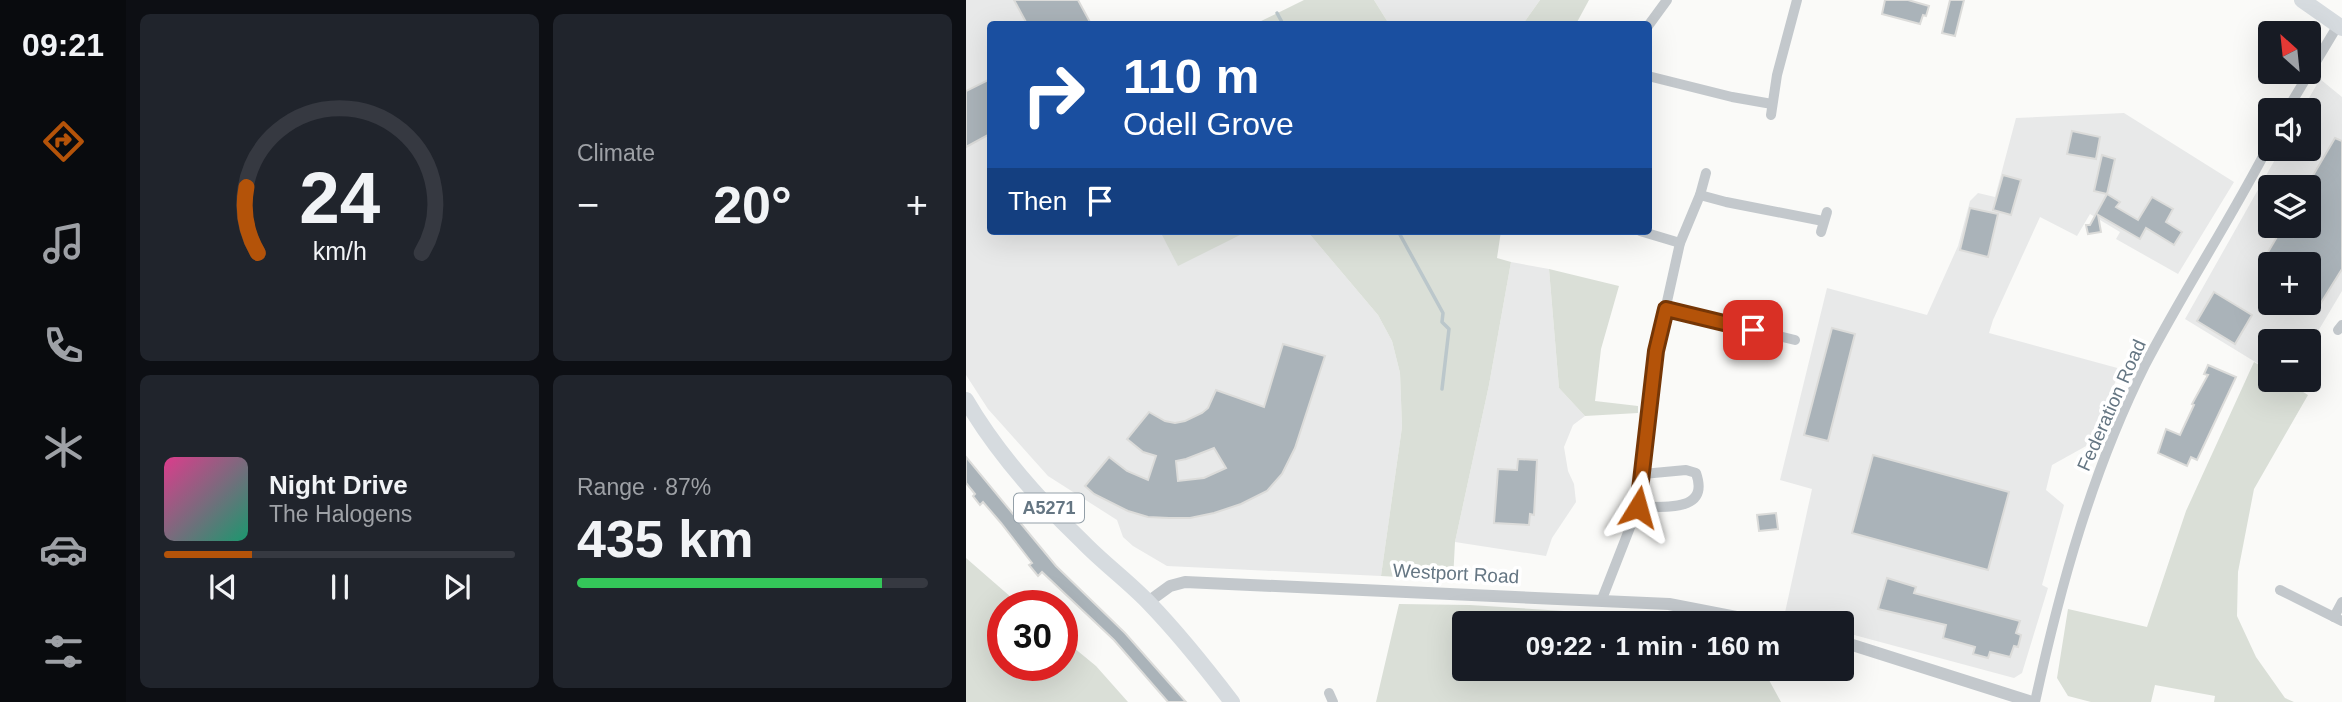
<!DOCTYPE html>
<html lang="en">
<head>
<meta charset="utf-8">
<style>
  :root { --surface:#171b24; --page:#20242c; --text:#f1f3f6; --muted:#9ea1a6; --line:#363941; --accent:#b45309 }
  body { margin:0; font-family:Helvetica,sans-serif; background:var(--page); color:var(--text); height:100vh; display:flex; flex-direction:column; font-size:26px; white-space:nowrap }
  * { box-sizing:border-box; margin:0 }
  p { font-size:23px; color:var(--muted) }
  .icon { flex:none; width:38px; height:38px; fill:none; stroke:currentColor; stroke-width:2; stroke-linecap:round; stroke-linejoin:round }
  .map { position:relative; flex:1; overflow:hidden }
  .side { display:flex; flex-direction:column; gap:14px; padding:14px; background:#0d0f14; width:840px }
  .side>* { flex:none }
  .banner { position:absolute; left:21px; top:21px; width:665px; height:214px; border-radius:7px; box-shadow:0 7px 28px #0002; background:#1a4fa0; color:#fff; overflow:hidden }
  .needle { width:46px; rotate:333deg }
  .fabs { position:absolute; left:1292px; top:21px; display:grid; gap:14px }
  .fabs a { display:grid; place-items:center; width:63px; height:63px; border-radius:7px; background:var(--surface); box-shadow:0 7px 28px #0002; font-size:35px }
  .speed { position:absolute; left:21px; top:590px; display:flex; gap:14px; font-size:35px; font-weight:700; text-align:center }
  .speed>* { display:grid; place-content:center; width:91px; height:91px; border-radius:50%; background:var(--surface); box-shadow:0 7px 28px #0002; line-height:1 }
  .speed .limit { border:10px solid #d22; background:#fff; color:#111 }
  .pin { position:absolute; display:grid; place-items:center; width:60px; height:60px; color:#fff; margin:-30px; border-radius:14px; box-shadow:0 4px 10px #0006 }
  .me { position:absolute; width:77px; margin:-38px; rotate:8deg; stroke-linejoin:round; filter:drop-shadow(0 0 5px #0008) }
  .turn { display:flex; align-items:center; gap:24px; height:147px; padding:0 21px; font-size:32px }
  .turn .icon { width:91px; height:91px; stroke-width:2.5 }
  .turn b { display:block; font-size:49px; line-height:60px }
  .then { display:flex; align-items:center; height:66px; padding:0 21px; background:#0003; gap:14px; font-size:26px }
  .big { font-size:52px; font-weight:700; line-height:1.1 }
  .side .tile { flex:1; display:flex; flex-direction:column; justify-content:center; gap:10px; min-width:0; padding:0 24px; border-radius:10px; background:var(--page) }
  .side .dial { align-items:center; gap:0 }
  .dial svg { height:182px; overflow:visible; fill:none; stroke:var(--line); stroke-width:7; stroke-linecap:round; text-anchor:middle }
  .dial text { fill:var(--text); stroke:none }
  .song { display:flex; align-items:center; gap:21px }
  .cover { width:84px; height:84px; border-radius:10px; background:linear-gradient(135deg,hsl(330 70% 55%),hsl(160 70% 35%)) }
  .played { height:7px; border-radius:4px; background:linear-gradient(90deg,var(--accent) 25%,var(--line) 25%) }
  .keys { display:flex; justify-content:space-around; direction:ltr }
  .heat { display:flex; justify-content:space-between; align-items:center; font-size:38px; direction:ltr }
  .charge { height:10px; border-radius:5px; background:linear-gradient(90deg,#34c759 87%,var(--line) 0) }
  .side .tiles { flex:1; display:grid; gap:14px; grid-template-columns:repeat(2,1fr) }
  .trip { position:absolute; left:486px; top:611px; width:402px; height:70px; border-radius:7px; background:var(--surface); box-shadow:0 7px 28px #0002; font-weight:700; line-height:70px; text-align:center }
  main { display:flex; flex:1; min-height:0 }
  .tab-bar { display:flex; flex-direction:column; width:126px; justify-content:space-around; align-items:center; background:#090b0e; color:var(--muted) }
  .tab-bar .icon { width:49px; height:49px }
  .tab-bar .current { color:var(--accent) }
  .tab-bar b { font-size:32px; color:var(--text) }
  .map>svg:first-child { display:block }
  .built { fill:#e8e9e9; fill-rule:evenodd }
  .green { fill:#dadfd7 }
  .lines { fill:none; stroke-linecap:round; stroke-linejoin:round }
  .stream { stroke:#bbc7cb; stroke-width:3.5 }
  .building { fill:#aab3b9; stroke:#dcdcda; stroke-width:2; fill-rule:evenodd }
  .minor { stroke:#c3c8cc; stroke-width:10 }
  .tertiary { stroke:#c3c8cc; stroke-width:12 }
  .primary { stroke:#d6dbdf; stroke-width:16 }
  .route-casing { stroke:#753606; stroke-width:18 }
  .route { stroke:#b45309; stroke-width:12 }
  .labels { text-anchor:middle; stroke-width:7; stroke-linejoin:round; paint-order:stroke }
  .shield { fill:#fff; stroke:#939fa8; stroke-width:2 }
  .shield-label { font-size:18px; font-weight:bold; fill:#657683 }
  .street-label { font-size:19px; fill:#657683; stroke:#fff }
</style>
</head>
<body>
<main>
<nav class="tab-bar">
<b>09:21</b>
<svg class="icon current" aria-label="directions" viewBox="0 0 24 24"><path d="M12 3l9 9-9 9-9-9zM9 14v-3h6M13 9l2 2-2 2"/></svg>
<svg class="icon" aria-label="music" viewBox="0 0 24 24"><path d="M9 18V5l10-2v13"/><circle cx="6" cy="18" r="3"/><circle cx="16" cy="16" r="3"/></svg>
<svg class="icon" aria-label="phone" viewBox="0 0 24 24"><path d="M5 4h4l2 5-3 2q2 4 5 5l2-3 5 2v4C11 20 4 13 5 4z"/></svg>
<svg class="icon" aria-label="climate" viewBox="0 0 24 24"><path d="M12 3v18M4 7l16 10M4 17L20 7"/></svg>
<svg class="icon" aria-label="car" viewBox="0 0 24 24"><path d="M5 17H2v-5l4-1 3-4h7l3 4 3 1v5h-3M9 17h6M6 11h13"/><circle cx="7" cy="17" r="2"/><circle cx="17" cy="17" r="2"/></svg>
<svg class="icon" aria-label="filters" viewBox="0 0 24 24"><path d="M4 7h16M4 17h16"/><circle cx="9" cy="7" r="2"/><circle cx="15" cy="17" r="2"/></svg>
</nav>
<section class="side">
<div class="tiles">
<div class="tile dial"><svg viewBox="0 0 100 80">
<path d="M14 69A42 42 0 1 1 86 69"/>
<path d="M14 69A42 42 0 0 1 9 40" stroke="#b45309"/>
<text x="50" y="56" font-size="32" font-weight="700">24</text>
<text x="50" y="72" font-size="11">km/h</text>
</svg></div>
<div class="tile"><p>Climate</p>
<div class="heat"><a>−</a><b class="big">20°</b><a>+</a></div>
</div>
<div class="tile">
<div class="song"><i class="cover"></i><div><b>Night Drive</b><p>The Halogens</p></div></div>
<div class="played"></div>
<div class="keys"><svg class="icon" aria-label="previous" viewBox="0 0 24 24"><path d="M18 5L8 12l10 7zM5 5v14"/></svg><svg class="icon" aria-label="pause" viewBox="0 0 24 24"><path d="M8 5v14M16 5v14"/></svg><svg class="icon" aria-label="next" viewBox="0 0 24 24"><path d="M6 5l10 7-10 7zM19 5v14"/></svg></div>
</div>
<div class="tile"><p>Range · 87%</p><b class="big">435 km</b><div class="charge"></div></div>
</div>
</section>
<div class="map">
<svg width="1376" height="702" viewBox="0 0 1376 702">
  <rect width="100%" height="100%" fill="#fafaf8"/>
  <g class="built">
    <polygon points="0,0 112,0 125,24 24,24 24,231 341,231 412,315 426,341 434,373 436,427 415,576 201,566 167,546 157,537 151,520 82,476 22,409 0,375"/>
    <polygon points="408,0 574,0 557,24 423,24"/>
    <path d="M1354 79 1376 97V291L1342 348V341H1304V371L1219 319 1315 149H1342V110H1336ZM1304 187H1342V226H1304ZM1304 264H1342V303H1304Z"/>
    <polygon points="1158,113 1268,182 1212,274 1150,239 1154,232 1124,214 1111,236 1074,217 1027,320 1023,333 1155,369 1122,445 1086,465 1080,490 1098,505 1076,585 1082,588 1056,673 1048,678 877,632 877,623 845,623 841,622 842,616 829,612 826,618 818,617 846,489 814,480 861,288 961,315 992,246 1004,201 1012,193 1029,197 1050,118"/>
    <polygon points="545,262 583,269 593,388 619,416 607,425 598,447 602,471 608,484 610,502 586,538 580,556 489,542 523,385"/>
  </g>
  <g class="green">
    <polygon points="338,0 408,0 423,24 289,24"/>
    <polygon points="574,0 623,0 610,24 557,24"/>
    <polygon points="194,231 282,231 212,266"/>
    <polygon points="341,231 535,231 531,258 545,262 523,385 489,542 487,580 415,576 436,427 434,373 426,341 412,315"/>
    <polygon points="583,269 653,286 635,349 629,401 672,406 672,413 619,416 593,388"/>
    <polygon points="1288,362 1304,371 1304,380 1318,380 1342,395 1288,489 1272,572 1271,616 1290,657 1319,698 1328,702 1248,702 1249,696 1189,685 1185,702 1125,702 1102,696 1091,678 1102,609 1181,627 1220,511"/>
    <polygon points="0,558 54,605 37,606 37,665 96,665 96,638 130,666 162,702 0,702"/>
    <polygon points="433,604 504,605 710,618 732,623 499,623 499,668 797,669 815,702 410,702"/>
  </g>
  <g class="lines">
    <g class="stream">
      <polyline points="311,13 317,24"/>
      <polyline points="432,231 477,313 476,322 483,329 476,389"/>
    </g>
  </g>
  <g class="building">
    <polygon points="48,0 112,0 125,24 61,24"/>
    <polygon points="919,0 942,0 963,6 960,16 957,15 954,24 916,14"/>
    <polygon points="984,0 998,0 989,36 976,33"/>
    <polygon points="24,79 24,134 0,147 0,91"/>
    <polygon points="1106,131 1134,137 1130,159 1101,154"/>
    <polygon points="1369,138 1376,141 1376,269 1353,306 1342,300 1342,264 1295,264 1315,230 1327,237 1334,226 1342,226 1342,184"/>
    <polygon points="1136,155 1149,159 1141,194 1128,191"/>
    <polygon points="1037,175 1055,180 1045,215 1027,210"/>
    <polygon points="1141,194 1154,202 1150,207 1172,220 1186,197 1207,209 1200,222 1216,232 1208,245 1180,228 1174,239 1132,215 1135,232 1122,234 1120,225 1124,225"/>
    <polygon points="1004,208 1032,214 1022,257 994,250"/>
    <polygon points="1248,292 1286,315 1269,344 1231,321"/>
    <polygon points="866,328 889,334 862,441 838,435"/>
    <path d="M317 344 359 356 329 448 316 474 301 491 275 504 248 513 224 518H203L182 517 162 511 128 494 119 486 143 457 161 471 182 480 190 456 177 452 161 439 183 412 199 421 209 423 219 421 236 413 242 408 250 390 298 407ZM248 448 260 468 238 478 212 481 210 461 220 459Z"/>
    <polygon points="1242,365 1270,377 1231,460 1225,457 1221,466 1192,453 1200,429 1214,435 1228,405 1226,404 1242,375 1238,374"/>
    <polygon points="907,455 1043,492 1022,570 886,533"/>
    <polygon points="0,457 90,566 159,633 220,702 202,702 148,640 76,572 72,576 63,565 66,563 35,523 17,502 14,505 7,496 9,494 0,483"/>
    <polygon points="552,459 571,460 568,515 564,514 563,525 528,523 532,469 551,470"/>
    <polygon points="810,513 812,529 793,531 791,515"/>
    <polygon points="921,578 950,587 948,593 1054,621 1050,633 1055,635 1052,647 1048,646 1044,657 1024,652 1022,658 1007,654 1009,647 977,638 980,625 912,609"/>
  </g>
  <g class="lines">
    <g class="minor">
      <polyline points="682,26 701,0"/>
      <polyline points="682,76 766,97 806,104"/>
      <polyline points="1321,110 1372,25"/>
      <polyline points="805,115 811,75 831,0"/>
      <polyline points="734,195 760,202 857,221"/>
      <polyline points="674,231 714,243"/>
      <polyline points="855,232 861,212"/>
      <polyline points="700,309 829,340"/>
      <polyline points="1372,330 1376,325"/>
      <path d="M672 507C698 506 744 513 730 473L720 470 677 474"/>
      <polyline points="1314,590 1376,621"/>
      <polyline points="636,599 672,507 690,351 714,243 734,195 740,173"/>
      <polyline points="1368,617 1376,602"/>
      <polyline points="363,693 367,702"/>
      <path d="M1069 702C1094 587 1126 471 1179 365 1218 290 1265 219 1304 143"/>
    </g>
    <g class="tertiary">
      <polyline points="182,602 204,586 219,582 703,604 801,623"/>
      <polyline points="877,642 1066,702"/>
    </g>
    <g class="primary">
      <polyline points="1336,0 1376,28"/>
      <path d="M0 400C31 453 72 499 116 541 137 563 162 581 183 603 213 634 240 668 266 702"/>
    </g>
  </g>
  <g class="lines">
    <defs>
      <polyline id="route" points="672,507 690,351 700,309 787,330"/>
    </defs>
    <use href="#route" class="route-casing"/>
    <use href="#route" class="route"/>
  </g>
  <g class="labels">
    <rect class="shield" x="48" y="493.5" width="70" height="29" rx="5"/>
    <g class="shield-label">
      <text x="83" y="514">A5271</text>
    </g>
    <g class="street-label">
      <text transform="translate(1145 405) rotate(-66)" y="7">Federation Road</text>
      <text transform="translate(490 573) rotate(3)" y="7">Westport Road</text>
    </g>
  </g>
</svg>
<div class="fabs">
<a><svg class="needle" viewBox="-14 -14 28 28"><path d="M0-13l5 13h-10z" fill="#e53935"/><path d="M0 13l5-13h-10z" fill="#9ea1a6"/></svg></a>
<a><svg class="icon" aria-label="sound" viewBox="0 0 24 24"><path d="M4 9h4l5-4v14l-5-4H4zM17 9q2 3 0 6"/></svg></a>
<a><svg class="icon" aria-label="layers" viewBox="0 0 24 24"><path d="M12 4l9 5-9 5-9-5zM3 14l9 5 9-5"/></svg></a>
<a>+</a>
<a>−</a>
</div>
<div class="speed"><div class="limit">30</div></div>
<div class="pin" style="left:787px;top:330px;background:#d93025"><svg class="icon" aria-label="arrive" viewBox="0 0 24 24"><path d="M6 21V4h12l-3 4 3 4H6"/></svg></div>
<svg class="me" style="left:672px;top:507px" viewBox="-20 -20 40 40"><path d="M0-17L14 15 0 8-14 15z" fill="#b45309" stroke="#fff" stroke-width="4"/></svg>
<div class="trip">09:22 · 1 min · 160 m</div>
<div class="banner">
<div class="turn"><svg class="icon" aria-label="right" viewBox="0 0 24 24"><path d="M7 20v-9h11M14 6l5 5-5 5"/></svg><div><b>110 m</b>Odell Grove</div></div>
<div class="then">Then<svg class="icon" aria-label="arrive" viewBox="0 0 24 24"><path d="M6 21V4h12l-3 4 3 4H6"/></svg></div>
</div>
</div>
</main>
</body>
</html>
